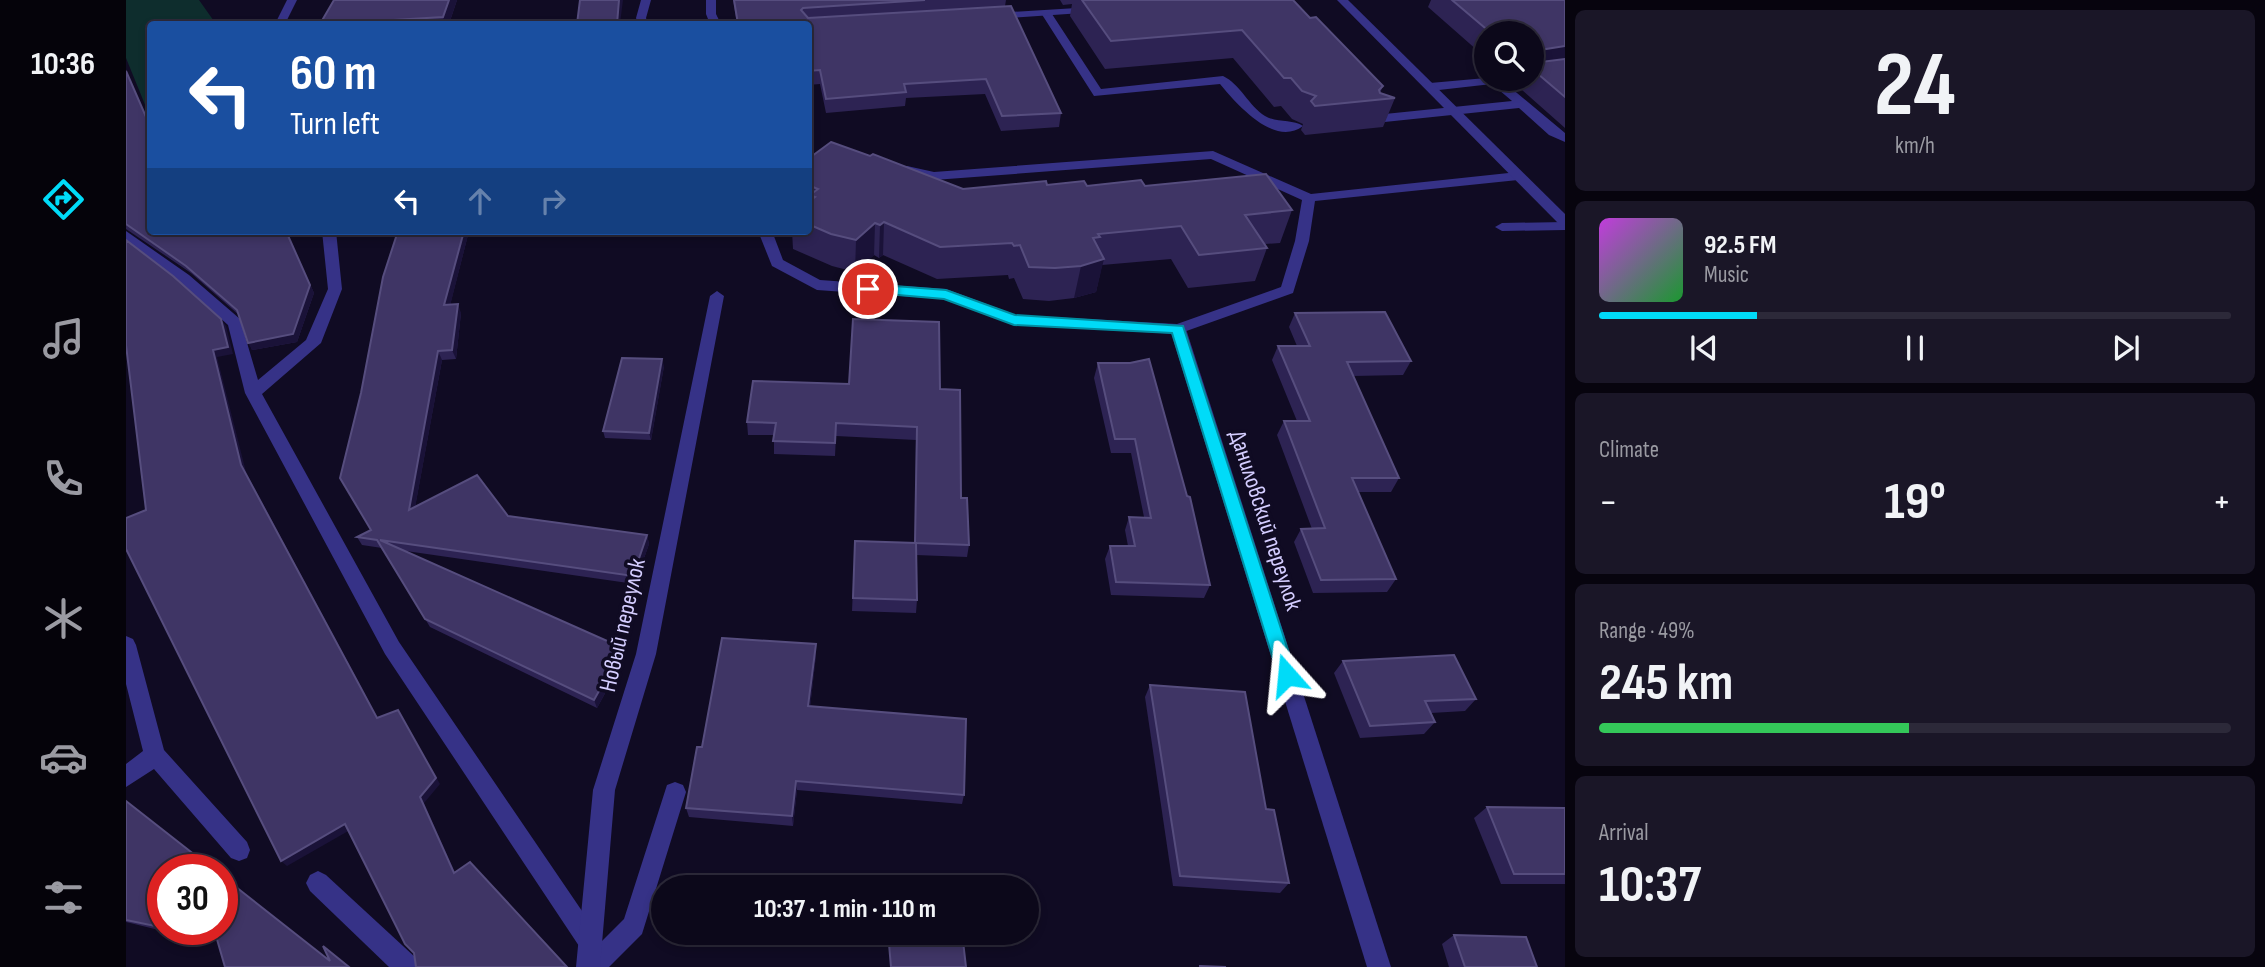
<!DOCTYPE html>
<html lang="en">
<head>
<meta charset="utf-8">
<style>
  :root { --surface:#0c081a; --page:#1a1627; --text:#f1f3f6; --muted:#9a9aa2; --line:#2c2939; --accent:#00dbf8 }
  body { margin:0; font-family:"Sofia Sans Condensed",sans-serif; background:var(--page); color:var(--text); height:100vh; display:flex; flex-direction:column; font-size:26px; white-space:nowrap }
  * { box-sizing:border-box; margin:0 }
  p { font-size:23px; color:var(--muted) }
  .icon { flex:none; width:38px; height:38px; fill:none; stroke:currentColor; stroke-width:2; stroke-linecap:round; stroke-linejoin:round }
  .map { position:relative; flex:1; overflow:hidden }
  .panel { display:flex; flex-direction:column; gap:10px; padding:10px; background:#07040e; width:700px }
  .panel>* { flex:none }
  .hud { position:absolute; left:21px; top:21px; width:665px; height:214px; border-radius:7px; box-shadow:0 4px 10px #0003,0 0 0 2px var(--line); background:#1a4fa0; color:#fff; overflow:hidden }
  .fabs { position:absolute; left:1348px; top:21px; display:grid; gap:14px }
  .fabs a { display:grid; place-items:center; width:70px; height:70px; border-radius:50%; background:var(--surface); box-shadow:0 4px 10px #0003,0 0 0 2px var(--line); font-size:35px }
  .speed { position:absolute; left:21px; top:854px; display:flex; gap:14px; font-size:35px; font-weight:700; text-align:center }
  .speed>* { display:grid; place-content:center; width:91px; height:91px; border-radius:50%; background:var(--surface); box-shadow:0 4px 10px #0003,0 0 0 2px var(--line); line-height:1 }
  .speed .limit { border:10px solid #d22; background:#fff; color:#111 }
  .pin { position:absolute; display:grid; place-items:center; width:60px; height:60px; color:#fff; margin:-30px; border:4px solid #fff; border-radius:50%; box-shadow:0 2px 7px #0007 }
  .me { position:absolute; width:77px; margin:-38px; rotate:342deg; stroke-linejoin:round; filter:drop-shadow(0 0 5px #0008) }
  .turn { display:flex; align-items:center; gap:24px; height:147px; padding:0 28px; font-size:32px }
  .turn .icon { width:91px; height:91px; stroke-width:2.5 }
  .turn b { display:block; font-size:49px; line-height:60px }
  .lanes { display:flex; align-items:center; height:66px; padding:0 28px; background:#0003; justify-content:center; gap:35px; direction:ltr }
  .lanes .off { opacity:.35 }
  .big { font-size:52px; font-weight:700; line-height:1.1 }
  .panel .widget { flex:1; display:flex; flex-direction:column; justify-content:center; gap:10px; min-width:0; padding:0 24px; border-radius:10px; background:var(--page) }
  .panel .dial { align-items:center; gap:0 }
  .dial b { font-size:91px; line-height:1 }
  .song { display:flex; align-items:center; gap:21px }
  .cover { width:84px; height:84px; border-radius:10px; background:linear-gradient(135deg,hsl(290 70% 55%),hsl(130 70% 35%)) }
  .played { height:7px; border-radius:4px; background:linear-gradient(90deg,var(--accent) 25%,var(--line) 25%) }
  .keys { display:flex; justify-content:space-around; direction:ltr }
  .heat { display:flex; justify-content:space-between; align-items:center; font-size:38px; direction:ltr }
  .charge { height:10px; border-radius:5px; background:linear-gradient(90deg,#34c759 49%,var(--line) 0) }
  .trip { position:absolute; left:525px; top:875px; width:388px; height:70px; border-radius:35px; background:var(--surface); box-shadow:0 4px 10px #0003,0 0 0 2px var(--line); font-weight:700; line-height:70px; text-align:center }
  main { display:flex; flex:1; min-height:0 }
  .tab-bar { display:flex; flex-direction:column; width:126px; justify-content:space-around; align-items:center; background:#05030a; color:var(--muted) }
  .tab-bar .icon { width:49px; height:49px }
  .tab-bar .on { color:var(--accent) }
  .tab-bar b { font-size:32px; color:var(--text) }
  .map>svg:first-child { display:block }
  .green { fill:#0e2d2d }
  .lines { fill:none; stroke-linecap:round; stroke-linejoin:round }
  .lane { fill:#363287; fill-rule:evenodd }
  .street { fill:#363287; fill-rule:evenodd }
  .wall { fill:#2d2353 }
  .shaded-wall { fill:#1a1238 }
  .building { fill:#3f3565; stroke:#564d7e; stroke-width:2 }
  .route { fill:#00dbf8; stroke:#008ea1; stroke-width:2 }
  .labels { text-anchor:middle; stroke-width:7; stroke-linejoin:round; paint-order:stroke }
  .street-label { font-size:24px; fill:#d4cdff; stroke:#100b23 }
</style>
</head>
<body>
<main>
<nav class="tab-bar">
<b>10:36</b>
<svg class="icon on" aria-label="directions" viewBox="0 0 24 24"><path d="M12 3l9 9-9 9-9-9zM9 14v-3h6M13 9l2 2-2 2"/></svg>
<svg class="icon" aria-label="music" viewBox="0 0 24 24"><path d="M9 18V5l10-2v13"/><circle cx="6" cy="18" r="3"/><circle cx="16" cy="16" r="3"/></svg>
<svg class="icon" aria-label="phone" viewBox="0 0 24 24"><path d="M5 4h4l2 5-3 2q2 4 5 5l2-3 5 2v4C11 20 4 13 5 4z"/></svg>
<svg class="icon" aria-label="climate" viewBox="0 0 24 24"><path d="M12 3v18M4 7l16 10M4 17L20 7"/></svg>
<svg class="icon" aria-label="car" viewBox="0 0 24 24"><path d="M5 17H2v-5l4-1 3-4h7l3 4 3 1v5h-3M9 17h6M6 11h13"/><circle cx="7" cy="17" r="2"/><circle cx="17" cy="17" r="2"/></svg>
<svg class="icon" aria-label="filters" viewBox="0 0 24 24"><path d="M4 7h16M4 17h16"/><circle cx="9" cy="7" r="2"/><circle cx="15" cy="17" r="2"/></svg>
</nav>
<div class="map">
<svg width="1439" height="967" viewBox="0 0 1439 967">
  <rect width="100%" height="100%" fill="#100b23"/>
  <polygon class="green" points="0,0 73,0 90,24 24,24 24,117 0,58"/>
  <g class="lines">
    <g class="lane">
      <polygon points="515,0 525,0 520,18 522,24 512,24 510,18"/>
      <polygon points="580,0 590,0 590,14 595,24 584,24 580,14"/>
      <path d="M920 10 924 11 975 89 1097 76C1114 84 1123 106 1139 116 1151 123 1167 119 1177 126 1148 148 1110 103 1094 84L968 96 915 13Z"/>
      <polygon points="1360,78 1386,79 1379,83 1439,133 1439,142 1423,135 1393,108 1249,123 1243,119 1249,115 1386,101 1366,84 1304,91 1298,87 1304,83"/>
      <polygon points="1087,151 1185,194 1392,172 1399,176 1392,180 1189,201 1183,241 1167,293 1052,334 888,325 818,299 691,290 646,266 632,231 646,231 657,260 694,280 820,289 890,315 1051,324 1155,287 1169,241 1176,200 1085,159 808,180 776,173 774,170 781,166 808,172"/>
      <polygon points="1439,222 1439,230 1376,231 1369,227 1376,223"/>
      <polygon points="0,231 63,275 114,319 132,380 180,340 202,289 196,231 210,231 216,289 195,343 136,394 273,642 471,933 475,942 498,919 541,785 549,782 557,785 560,792 516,934 483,967 454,967 463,953 455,949 259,654 119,393 102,325 53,281 0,242"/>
      <polygon points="161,231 183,231 176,235 163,234"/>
      <polygon points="0,636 7,639 10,645 38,750 121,842 124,850 121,858 113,861 105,858 28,769 0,787 0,764 17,751 0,684"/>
      <polygon points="192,871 200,875 290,958 293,967 263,967 184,891 180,883 184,875"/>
    </g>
    <g class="street">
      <polygon points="161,0 171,0 159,24 149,24"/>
      <polygon points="1211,0 1222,0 1439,214 1439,226 1434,225"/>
      <polygon points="967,7 971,8 971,12 869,19 864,16 869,13"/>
      <polygon points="591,291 598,296 530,654 489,790 474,967 450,967 467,790 510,654 584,296"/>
      <polygon points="1052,324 1060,329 1265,967 1241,967 1044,329"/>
    </g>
  </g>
  <g class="wall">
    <polygon points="331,0 323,24 194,24"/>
    <polygon points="607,0 880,0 879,6 935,113 933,127 875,131 859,94 780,98 779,106 700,113 694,84 682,85 682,24 611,24"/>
    <polygon points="934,0 1167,0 1184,18 1257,86 1254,93 1269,98 1257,127 1179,135 1175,130 1177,124 1166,119 1155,106 1148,107 1107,58 979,69 944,16 946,4 937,5"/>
    <polygon points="1305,0 1439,0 1439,128 1387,82 1388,79 1405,79 1405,33 1360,33 1360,58 1302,7"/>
    <polygon points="0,69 24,231 160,231 188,293 171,342 126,350 113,315 65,273 0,229"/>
    <polygon points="744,156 837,189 921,185 1019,186 1166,210 1154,243 1139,244 1141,248 1129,281 1062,288 1045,259 976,265 970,292 948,298 923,301 897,299 888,278 883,279 882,275 811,279 757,255 753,258 748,255 729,272 706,266 667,249 666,231 682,231 682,159"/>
    <polygon points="343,231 324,305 335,313 330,359 316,360 289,507 382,516 521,535 523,544 509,584 280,551 497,648 500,655 471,708 304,627 256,548 236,545 231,537 245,530 235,393"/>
    <polygon points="1169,313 1285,361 1277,375 1227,376 1273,478 1265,492 1232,492 1270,579 1261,592 1187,593 1168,542 1175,529 1186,529 1151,435 1158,421 1171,421 1146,360 1152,346 1171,346 1163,327"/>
    <polygon points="972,363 1084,585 1078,598 985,595 979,559 984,546 1002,546 999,530 1003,517 1018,517 1005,453 985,453 968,378"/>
    <polygon points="538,366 525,440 479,438 477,431"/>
    <polygon points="814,389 835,498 843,545 841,557 790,555 791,600 790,613 726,611 729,541 789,543 790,440 710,436 709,456 648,454 648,435 622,435 621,422"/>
    <polygon points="690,644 690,655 684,707 838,795 836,804 671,790 667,826 563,817 560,808 576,747"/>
    <polygon points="1217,661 1350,699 1339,711 1305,713 1309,722 1298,734 1234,738 1208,673"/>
    <polygon points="1024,685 1140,809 1163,883 1154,893 1047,886 1019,697"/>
    <polygon points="0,801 37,931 0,922"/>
    <polygon points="1361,807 1439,808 1439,884 1375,884 1348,818"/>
    <polygon points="1328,935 1411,967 1323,967 1316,944"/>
  </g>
  <g class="shaded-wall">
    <polygon points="323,0 331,0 323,24 319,24 317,17"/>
    <polygon points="493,0 497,0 494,24 491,24"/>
    <polygon points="1439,46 1439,65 1405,68 1414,50"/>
    <polygon points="758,222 757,255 753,258 754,225"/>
    <polygon points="749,223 748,255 729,272 730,240"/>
    <polygon points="160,231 188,293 171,342 126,350 122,343"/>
    <polygon points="338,231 343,231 322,314 318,305"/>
    <polygon points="978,259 970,292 948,298 955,266"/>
    <polygon points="332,304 335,313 330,359 326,350"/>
    <polygon points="95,319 100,326 107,354 91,357 120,472 255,724 251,718 115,465 87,350"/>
    <polygon points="312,351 316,360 287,519 283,510"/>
    <polygon points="536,359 538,366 525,440 523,433"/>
    <polygon points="521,535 523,544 509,584 507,576"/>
    <polygon points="690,644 690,655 683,717 682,706"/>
    <polygon points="497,648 500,655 471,708 468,700"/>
    <polygon points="272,710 314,784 298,803 332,879 328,873 294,797"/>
    <polygon points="670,781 671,790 667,826 666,816"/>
    <polygon points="219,824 224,830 161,866 155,861"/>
    <polygon points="37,922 37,929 40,929 37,931 29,926"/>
  </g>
  <g class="building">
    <polygon points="208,0 323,0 317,17 251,21 249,24 194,24"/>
    <polygon points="454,0 493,0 491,24 451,24"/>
    <polygon points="608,0 799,0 677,8 675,10 682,18 885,6 935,113 876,116 860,79 778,84 780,92 700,99 694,70 682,71 682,24 612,24"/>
    <polygon points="956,0 1167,0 1184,18 1190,17 1257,86 1253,90 1254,93 1269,98 1189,106 1185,101 1190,96 1176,91 1165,78 1158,78 1116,30 985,41"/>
    <polygon points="1326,0 1439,0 1439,46 1414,50 1410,58 1415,62 1439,59 1439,97 1405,68 1405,33 1365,33"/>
    <polygon points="0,71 24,126 24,231 160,231 184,285 167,334 122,343 111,310 60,266 0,224"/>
    <polygon points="705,142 744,156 747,154 837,189 920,181 921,185 958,181 961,186 1015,180 1019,186 1140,174 1166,210 1119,215 1141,248 1073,255 1055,226 972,234 974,237 967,238 978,259 955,266 929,268 903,267 894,245 888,246 886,243 814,247 758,222 754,225 749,223 730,240 705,234 682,224 682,202 689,197 684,195 692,189 682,185 682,159"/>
    <polygon points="272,231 338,231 318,305 332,304 326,350 312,351 283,510 351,475 382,516 521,535 507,576 254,540 497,648 468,700 299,619 251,540 231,537 245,530 214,478 235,393 257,277"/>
    <polygon points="0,240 47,276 95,319 102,347 87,350 115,465 251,718 272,710 310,778 294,797 328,873 344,862 441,967 290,967 288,953 279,944 219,824 155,861 0,549 0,518 20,510 0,345"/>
    <polygon points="1259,312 1285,361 1221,362 1273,478 1226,478 1270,579 1195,580 1175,529 1199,528 1158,421 1184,421 1152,346 1184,346 1169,313"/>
    <polygon points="727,319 813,322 814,389 834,390 835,498 841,498 843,545 789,543 791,427 710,423 709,443 647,441 650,423 621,422 627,381 723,384"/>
    <polygon points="496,358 536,359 523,433 477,431"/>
    <polygon points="1023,359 1061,496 1064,497 1084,585 990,582 984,546 1009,546 1003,517 1025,518 1009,439 989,439 972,363 1004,363"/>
    <polygon points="729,541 790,543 791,600 727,598"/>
    <polygon points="596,638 690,644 682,706 840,719 838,795 670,781 666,816 560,808 571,747 576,747"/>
    <polygon points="1328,655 1350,699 1299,701 1309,722 1244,726 1217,661"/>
    <polygon points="1024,685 1119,692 1140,809 1148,810 1163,883 1054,876"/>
    <polygon points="0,801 88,870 37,870 37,922 29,926 0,920"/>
    <polygon points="1361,807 1439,808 1439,874 1388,874"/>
    <polygon points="96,876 204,961 197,946 223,967 99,967 88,929 96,929"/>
    <polygon points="1328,935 1400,937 1411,967 1339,967"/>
    <polygon points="837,941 840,967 765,967 763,944"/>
    <polygon points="1074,966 1100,967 1074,967"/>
  </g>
  <polygon class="route" points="742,284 820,290 889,315 1057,326 1170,675 1168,680 1161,683 1155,680 1152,675 1046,333 888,325 818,299 738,292 738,286"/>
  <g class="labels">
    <g class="street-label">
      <text transform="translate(1140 520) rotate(72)" y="8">Даниловский переулок</text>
      <text transform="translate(496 625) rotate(-77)" y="8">Новый переулок</text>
    </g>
  </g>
</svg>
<div class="fabs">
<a><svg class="icon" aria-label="search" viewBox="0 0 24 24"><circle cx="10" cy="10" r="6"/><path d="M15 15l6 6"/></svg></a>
</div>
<div class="speed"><div class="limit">30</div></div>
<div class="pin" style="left:742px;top:289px;background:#d93025"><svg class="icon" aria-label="arrive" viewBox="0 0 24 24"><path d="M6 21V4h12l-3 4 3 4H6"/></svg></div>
<svg class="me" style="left:1161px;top:675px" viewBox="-20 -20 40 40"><path d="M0-17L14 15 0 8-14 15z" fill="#00dbf8" stroke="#fff" stroke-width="4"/></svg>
<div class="trip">10:37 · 1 min · 110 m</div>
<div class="hud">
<div class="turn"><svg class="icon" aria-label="left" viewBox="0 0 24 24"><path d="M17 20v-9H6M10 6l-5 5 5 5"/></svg><div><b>60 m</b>Turn left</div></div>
<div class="lanes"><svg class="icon" aria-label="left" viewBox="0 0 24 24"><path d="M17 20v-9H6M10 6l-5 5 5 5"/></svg><svg class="icon off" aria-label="ahead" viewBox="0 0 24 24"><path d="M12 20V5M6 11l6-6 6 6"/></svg><svg class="icon off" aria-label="right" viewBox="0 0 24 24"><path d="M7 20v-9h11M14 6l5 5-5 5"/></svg></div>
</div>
</div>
<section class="panel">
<div class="widget dial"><b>24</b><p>km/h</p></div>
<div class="widget">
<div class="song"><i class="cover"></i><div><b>92.5 FM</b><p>Music</p></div></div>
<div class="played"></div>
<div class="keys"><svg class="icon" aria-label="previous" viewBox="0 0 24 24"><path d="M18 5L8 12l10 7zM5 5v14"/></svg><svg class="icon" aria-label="pause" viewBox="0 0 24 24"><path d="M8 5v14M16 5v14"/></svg><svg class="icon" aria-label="next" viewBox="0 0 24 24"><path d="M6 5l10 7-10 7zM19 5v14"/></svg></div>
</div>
<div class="widget"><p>Climate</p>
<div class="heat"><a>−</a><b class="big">19°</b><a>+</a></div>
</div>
<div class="widget"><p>Range · 49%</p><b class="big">245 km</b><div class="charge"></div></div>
<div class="widget"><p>Arrival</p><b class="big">10:37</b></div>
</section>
</main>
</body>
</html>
